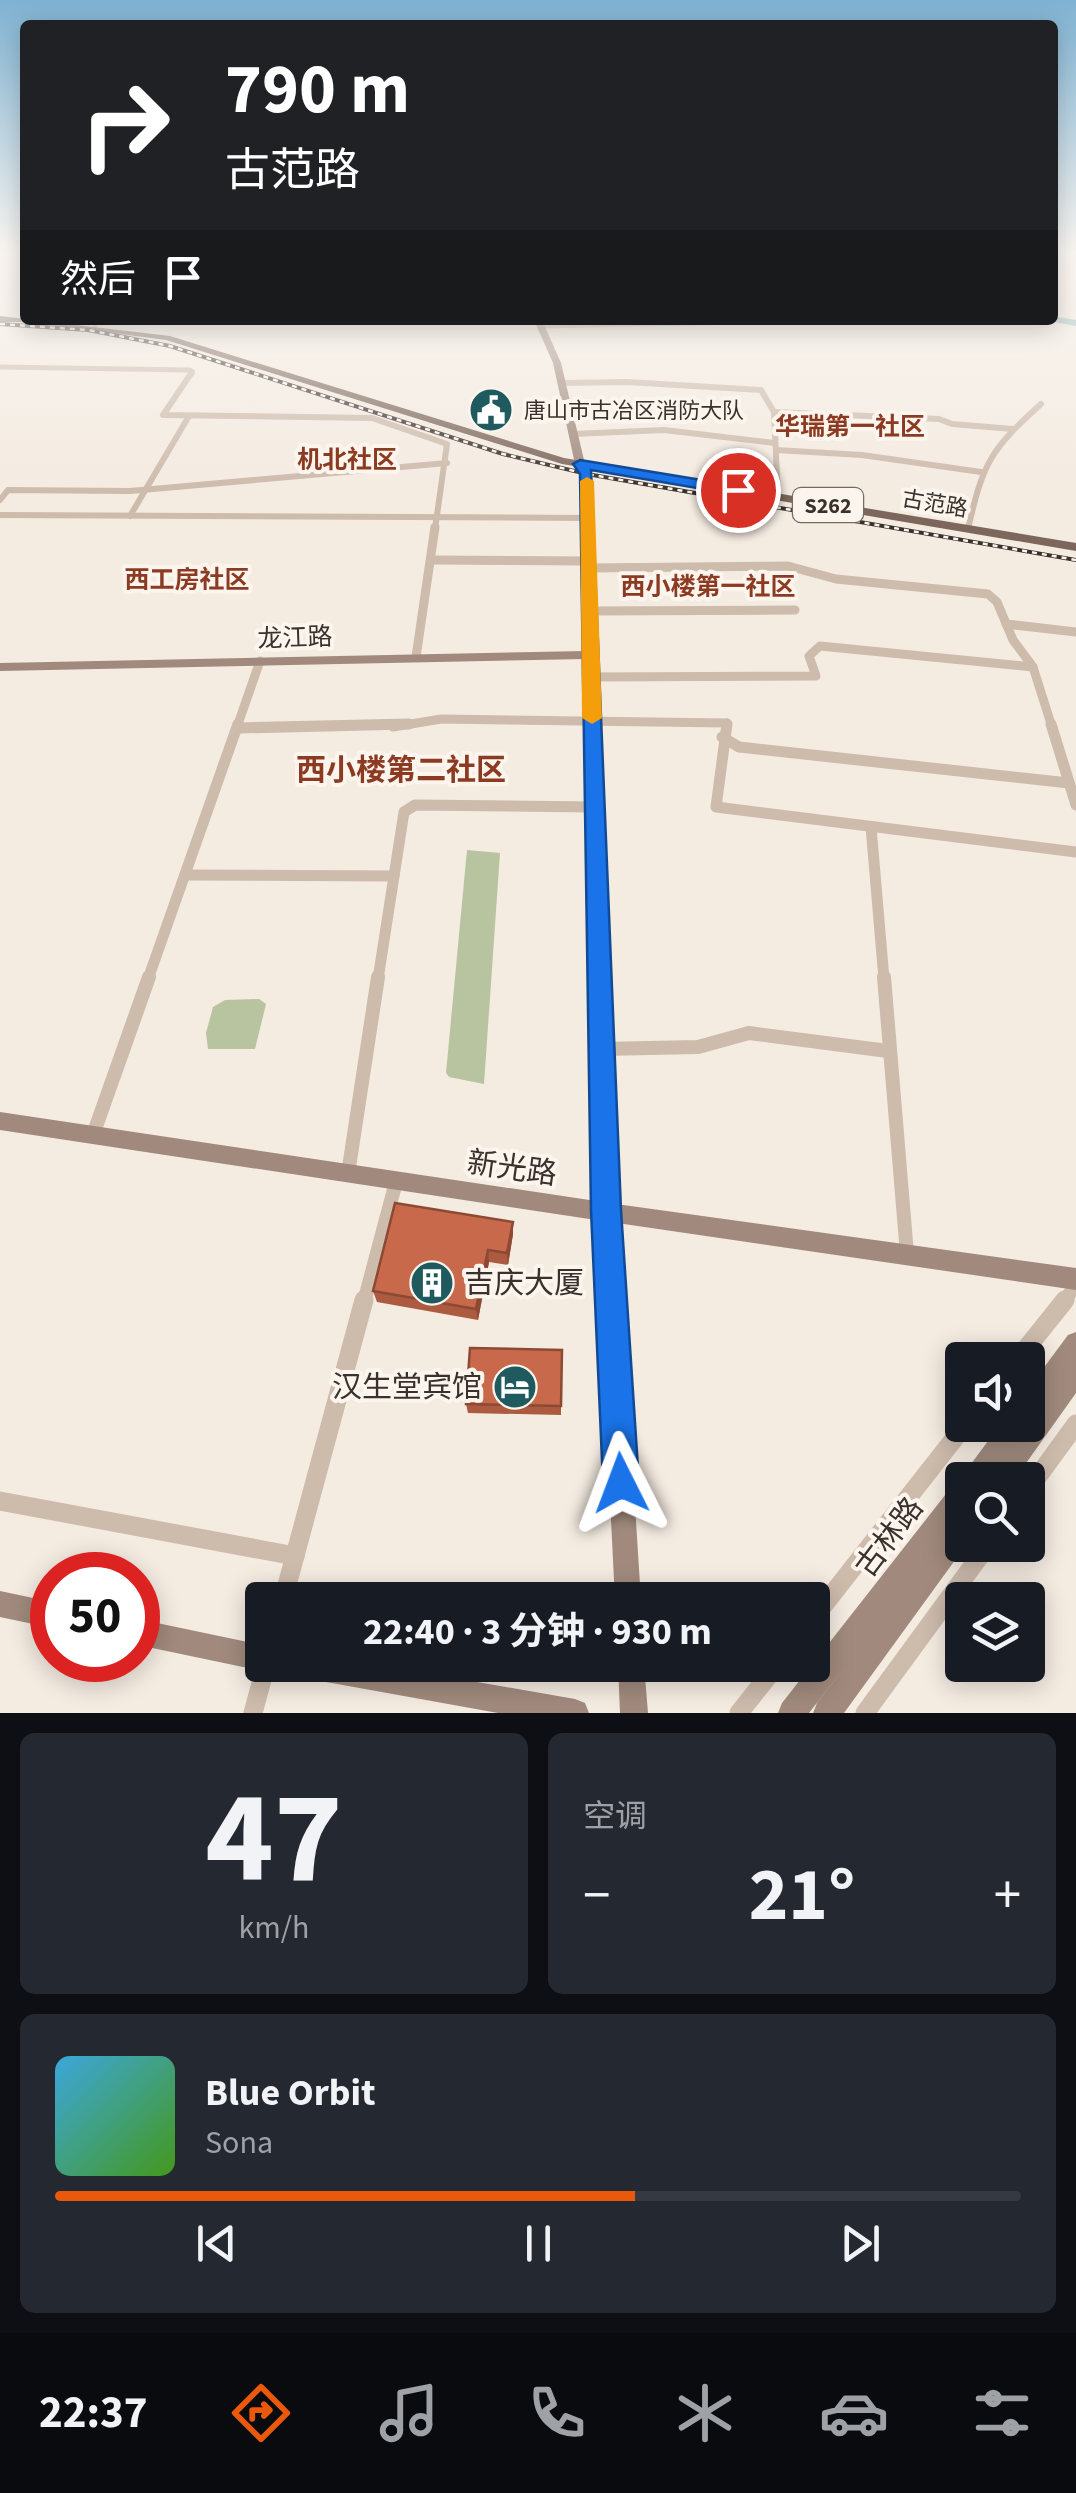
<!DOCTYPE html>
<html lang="zh">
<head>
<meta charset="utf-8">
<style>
  :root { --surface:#171b24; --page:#242831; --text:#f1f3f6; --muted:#9ea1a6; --line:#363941; --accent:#ea580c }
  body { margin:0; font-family:"Source Sans 3","Noto Sans SC",sans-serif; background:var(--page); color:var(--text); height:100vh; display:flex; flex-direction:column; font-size:38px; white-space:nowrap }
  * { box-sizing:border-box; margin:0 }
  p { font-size:32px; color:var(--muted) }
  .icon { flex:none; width:55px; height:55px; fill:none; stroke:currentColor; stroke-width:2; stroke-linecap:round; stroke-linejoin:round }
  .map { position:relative; height:1713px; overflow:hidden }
  .drawer { display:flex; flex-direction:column; gap:20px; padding:20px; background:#0d0f14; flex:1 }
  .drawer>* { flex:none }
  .guide { position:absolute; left:20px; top:20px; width:1038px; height:305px; border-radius:10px; box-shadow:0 5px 25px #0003; background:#202124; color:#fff; overflow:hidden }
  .tools { position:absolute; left:945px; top:1342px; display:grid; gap:20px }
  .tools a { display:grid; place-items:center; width:100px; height:100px; border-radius:10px; background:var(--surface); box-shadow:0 5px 25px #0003; font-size:50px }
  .speed { position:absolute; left:30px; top:1552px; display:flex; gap:20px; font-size:50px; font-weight:700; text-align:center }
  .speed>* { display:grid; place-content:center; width:130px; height:130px; border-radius:50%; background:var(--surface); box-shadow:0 5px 25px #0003; line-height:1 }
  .speed .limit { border:15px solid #d22; background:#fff; color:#111 }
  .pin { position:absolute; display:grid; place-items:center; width:85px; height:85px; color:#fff; margin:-42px; border:5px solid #fff; border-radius:50%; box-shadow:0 2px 10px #0007 }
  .me { position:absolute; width:110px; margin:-55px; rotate:357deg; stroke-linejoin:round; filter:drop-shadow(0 0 8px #0008) }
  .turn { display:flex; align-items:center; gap:35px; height:210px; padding:0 40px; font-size:45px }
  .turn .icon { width:130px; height:130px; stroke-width:2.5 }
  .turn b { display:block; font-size:70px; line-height:85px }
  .then { display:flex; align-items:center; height:95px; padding:0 40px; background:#0003; gap:20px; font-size:38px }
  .big { font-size:75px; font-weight:700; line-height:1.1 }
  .drawer .card { flex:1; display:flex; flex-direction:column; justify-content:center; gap:15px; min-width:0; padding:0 35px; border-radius:15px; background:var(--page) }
  .drawer .dial { align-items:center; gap:0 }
  .dial b { font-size:130px; line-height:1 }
  .song { display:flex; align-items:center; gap:30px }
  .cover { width:120px; height:120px; border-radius:15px; background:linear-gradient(135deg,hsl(200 70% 55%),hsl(100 70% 35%)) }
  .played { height:10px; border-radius:5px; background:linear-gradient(90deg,var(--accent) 60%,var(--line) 60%) }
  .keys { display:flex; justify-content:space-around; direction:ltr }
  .heat { display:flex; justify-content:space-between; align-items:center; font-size:55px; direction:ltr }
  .drawer .tiles { flex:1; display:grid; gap:20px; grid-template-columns:1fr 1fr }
  .card:last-child { grid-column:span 2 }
  .trip { position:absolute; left:245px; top:1582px; width:585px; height:100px; border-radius:10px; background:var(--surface); box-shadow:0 5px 25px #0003; font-weight:700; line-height:100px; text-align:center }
  .dock { display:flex; height:160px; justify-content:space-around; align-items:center; background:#090b0e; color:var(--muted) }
  .dock .icon { width:70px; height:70px }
  .dock .selected { color:var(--accent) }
  .dock b { font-size:45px; color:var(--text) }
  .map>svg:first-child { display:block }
  .green { fill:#b8c4a0 }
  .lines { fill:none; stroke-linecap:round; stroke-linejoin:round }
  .river { fill:#7fb0b2; fill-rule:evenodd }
  .street-far5 { stroke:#cdbbac; stroke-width:5 }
  .street-far4 { stroke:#cdbbac; stroke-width:6 }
  .street-far3 { stroke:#cdbbac; stroke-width:9 }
  .street-far2 { stroke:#cdbbac; stroke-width:11 }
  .street-far1 { stroke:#cdbbac; stroke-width:14 }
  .street { stroke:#cdbbac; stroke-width:19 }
  .secondary { fill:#a18a7d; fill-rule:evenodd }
  .primary { fill:#7d675c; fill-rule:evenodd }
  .rail-casing { stroke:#3b302b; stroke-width:4 }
  .rail { stroke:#fbf5ee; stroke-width:2.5; stroke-dasharray:5; stroke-linecap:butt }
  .wall { fill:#ac5a40 }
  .shaded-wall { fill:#8c4a34 }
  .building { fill:#c8694b; stroke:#8c4a34; stroke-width:2.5 }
  .route { fill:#1a73e8; stroke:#114b97; stroke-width:2.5 }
  .slow { fill:#f59e0b }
  .labels { text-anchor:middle; stroke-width:8; stroke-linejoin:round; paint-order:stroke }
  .far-poi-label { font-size:22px; fill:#3b302b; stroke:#fbf5ee; text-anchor:start }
  .far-street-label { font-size:22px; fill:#3b302b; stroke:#fbf5ee }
  .shield { fill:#fbf5ee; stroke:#756b66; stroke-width:2.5 }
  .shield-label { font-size:22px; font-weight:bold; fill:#3b302b }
  .far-quarter-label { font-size:25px; font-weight:bold; fill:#8c3b22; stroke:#fbf5ee }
  .street-label { font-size:25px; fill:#3b302b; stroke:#fbf5ee }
  .quarter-label { font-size:30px; font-weight:bold; fill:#8c3b22; stroke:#fbf5ee }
  .near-street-label { font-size:30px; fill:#3b302b; stroke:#fbf5ee }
  .near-poi-label { font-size:30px; fill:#3b302b; stroke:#fbf5ee; text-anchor:start }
</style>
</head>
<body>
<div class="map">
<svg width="1076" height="1713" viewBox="0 0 1076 1713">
  <rect width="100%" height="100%" fill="#f4ebe1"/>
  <g class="green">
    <polygon points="467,850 500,853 484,1084 449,1077 446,1073"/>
    <polygon points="259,999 266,1004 255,1049 208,1049 206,1033 213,1007 225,1000"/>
  </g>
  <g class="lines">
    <polygon class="river" points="1052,316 1076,320 1076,326 1048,321"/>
    <g class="street-far5">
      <polyline points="95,325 99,320"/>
      <polyline points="541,326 742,322"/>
      <polyline points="0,367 190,370 192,374"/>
    </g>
    <g class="street-far4">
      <polyline points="192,372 163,415 372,418 447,444 435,529"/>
      <polyline points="562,383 627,382 761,390 774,412 778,497"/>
      <polyline points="774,412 939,419 952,424 1013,429"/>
      <polyline points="573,434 664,430 775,443"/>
      <polyline points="776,450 862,455 981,472"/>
      <polyline points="0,500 8,490 130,491 447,463"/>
      <polyline points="0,515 588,518"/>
      <polyline points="130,516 189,416"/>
      <path d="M968 529C983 463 990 450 1041 404"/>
    </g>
    <g class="street-far3">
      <polyline points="431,560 589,561"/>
      <polyline points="589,568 788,566 836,579 988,594 997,602 1013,640 1033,667 1052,727"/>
      <polyline points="590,611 795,610"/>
      <polyline points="1006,624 1076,632"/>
      <polyline points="416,657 435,527"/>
      <polyline points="591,677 816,676 809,656 820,646 1033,667"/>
      <polyline points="237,727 260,661"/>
      <polyline points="393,727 441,719 727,723 727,727"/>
    </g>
    <g class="street-far2">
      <polyline points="727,724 716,807 1076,852"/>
      <polyline points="1051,724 1076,805"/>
      <polyline points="238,728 409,724"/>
      <polyline points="722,737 739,747 1069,783"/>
      <polyline points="871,827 884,979"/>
      <polyline points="185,875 394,876"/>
      <polyline points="148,979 238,724"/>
      <polyline points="378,979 404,812 415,805 594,807"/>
    </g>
    <g class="street-far1">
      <polyline points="884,977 907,1254"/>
      <polyline points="601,1049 698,1047 749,1033 888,1051"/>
      <polyline points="93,1135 149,977"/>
      <polyline points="348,1174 378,977"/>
      <polyline points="364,1302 396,1182"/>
      <polyline points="1063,1302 1076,1286"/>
    </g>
    <g class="street">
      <polyline points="1017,1360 1065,1300"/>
      <polyline points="1028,1490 1076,1424"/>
      <polyline points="0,1501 295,1556"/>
      <polyline points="283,1600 364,1300"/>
      <polyline points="812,1620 965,1425"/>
      <polyline points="253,1713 266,1665"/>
      <polyline points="739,1713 777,1665"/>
      <polyline points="865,1713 988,1545"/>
    </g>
    <g class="secondary">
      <polygon points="534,320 542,320 561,363 585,464 592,474 616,1204 1076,1268 1076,1290 617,1223 641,1600 615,1600 596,1220 0,1130 0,1112 596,1201 586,659 0,671 0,663 586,651 582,474 575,464 553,363"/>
      <polygon points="1076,1332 1076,1393 1014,1480 962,1480 962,1513 958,1519 962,1518 962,1545 966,1545 844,1713 813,1713 817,1703 848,1663 809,1713 778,1713 782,1703 953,1485 962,1482 965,1472 1000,1425 1028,1425 1030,1418 1028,1418 1028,1389 1068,1335"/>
      <polygon points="0,1591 52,1602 52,1628 0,1617"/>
      <polygon points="138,1619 262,1645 262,1665 272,1665 262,1671 138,1645"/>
      <polygon points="291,1665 380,1665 575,1699 585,1703 589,1713 498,1713 304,1678 295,1674"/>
      <polygon points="618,1665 644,1665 648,1713 620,1713"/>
    </g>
    <polygon class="primary" points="0,316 170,336 564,458 1076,543 1076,551 562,464 166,340 28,322 0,322"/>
    <defs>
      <polyline id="rail" points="0,324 88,330 170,346 503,454 587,474 1076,560"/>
    </defs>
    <use href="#rail" class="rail-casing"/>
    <use href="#rail" class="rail"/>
  </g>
  <g class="wall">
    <polygon points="513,1234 508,1265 489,1262 478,1320 377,1302 373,1291"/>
    <polygon points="466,1404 561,1406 561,1415 468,1413"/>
  </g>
  <g class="shaded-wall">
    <polygon points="513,1222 513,1234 508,1265 507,1253"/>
    <polygon points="488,1250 489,1262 478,1320 476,1309"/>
  </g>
  <g class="building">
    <polygon points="395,1203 513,1222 507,1253 488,1250 476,1309 373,1291"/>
    <polygon points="470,1348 562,1350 561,1406 466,1404"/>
  </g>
  <linearGradient id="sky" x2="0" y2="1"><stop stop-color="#7eb2d2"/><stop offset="0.51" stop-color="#faf6f2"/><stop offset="1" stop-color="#faf6f2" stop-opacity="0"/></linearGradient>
  <rect width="1076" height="492" fill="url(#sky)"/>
  <polygon class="route" points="580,460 738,486 746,490 738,495 591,470 621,1210 639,1483 634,1496 621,1501 608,1496 603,1483 591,1210 580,474 573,464"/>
  <polygon class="slow" points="587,477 594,481 602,718 592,724 582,718 580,481"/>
  <defs>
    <symbol id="civic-disc" viewBox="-11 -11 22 22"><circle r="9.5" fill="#1f5a5e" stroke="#fbf5ee"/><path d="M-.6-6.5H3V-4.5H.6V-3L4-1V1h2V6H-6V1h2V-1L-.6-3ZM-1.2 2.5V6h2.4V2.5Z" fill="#fff"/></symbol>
    <symbol id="building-disc" viewBox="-11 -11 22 22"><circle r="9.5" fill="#1f5a5e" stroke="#fbf5ee"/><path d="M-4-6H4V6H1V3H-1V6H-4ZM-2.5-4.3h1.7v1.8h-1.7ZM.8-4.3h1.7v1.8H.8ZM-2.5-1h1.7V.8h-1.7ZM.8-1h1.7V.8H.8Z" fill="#fff"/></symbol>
    <symbol id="hotel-disc" viewBox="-11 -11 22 22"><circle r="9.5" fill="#1f5a5e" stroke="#fbf5ee"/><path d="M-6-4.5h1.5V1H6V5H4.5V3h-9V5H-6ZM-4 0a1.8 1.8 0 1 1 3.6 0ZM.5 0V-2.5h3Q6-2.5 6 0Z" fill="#fff"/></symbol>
  </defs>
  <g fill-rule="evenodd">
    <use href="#civic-disc" x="466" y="385" width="50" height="50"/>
    <use href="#building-disc" x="407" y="1258" width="50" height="50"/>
    <use href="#hotel-disc" x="490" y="1362" width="50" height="50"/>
  </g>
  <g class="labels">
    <g class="far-poi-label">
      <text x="524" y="418">唐山市古冶区消防大队</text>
    </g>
    <g class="far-street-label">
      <text transform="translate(935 503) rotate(10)" y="8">古范路</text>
    </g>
    <rect class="shield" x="793" y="488" width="70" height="34" rx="8"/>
    <g class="shield-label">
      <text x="828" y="513">S262</text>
    </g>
    <g class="far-quarter-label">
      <text x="850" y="435">华瑞第一社区</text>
      <text x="347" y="468">机北社区</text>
      <text x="187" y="588">西工房社区</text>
      <text x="708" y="595">西小楼第一社区</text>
    </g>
    <g class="street-label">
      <text transform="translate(295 637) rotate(-2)" y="9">龙江路</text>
    </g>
    <g class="quarter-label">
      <text x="401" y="780">西小楼第二社区</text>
    </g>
    <g class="near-street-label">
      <text transform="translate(512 1168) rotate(8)" y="10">新光路</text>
      <text transform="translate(889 1537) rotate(-53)" y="10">古林路</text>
    </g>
    <g class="near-poi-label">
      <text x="464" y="1293">吉庆大厦</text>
      <text x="482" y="1397" text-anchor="end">汉生堂宾馆</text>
    </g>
  </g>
</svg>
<div class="tools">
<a><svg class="icon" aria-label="sound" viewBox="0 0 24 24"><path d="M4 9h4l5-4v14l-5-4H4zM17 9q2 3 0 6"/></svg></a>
<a><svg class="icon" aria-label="search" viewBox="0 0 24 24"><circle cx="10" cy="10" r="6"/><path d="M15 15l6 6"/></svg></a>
<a><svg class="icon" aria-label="layers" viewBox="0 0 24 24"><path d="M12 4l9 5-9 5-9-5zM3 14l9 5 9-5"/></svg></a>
</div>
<div class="speed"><div class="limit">50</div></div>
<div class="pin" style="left:738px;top:490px;background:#d93025"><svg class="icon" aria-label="arrive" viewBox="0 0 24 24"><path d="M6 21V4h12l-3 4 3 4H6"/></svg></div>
<svg class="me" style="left:621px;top:1483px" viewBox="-20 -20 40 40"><path d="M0-17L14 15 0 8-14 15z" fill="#1a73e8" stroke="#fff" stroke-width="4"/></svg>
<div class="trip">22:40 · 3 分钟 · 930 m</div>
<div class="guide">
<div class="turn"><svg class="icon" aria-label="right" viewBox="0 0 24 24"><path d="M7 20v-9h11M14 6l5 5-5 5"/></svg><div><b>790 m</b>古范路</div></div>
<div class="then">然后<svg class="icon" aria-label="arrive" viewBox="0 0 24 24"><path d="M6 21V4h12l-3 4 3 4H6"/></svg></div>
</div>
</div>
<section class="drawer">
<div class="tiles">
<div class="card dial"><b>47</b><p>km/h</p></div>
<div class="card"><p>空调</p>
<div class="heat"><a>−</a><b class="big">21°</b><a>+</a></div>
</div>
<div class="card">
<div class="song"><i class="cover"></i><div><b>Blue Orbit</b><p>Sona</p></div></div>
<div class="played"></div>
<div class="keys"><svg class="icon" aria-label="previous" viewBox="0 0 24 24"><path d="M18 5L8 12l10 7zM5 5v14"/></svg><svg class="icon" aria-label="pause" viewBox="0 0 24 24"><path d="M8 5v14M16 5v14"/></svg><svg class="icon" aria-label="next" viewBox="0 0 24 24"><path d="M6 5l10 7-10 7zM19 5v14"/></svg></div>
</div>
</div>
</section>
<nav class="dock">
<b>22:37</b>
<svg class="icon selected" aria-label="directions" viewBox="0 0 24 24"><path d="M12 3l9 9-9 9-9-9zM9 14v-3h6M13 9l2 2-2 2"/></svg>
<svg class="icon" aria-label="music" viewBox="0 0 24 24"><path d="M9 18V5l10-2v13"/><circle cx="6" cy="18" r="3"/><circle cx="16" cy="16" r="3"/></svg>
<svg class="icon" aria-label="phone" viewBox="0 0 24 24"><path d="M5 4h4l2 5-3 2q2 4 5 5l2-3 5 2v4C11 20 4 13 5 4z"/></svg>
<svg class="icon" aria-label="climate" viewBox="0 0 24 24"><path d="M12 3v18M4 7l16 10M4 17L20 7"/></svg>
<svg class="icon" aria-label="car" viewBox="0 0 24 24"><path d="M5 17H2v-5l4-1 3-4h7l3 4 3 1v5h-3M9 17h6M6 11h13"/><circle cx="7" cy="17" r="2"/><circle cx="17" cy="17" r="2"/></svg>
<svg class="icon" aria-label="filters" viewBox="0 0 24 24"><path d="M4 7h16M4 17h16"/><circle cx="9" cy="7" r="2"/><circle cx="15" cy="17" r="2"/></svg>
</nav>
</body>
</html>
